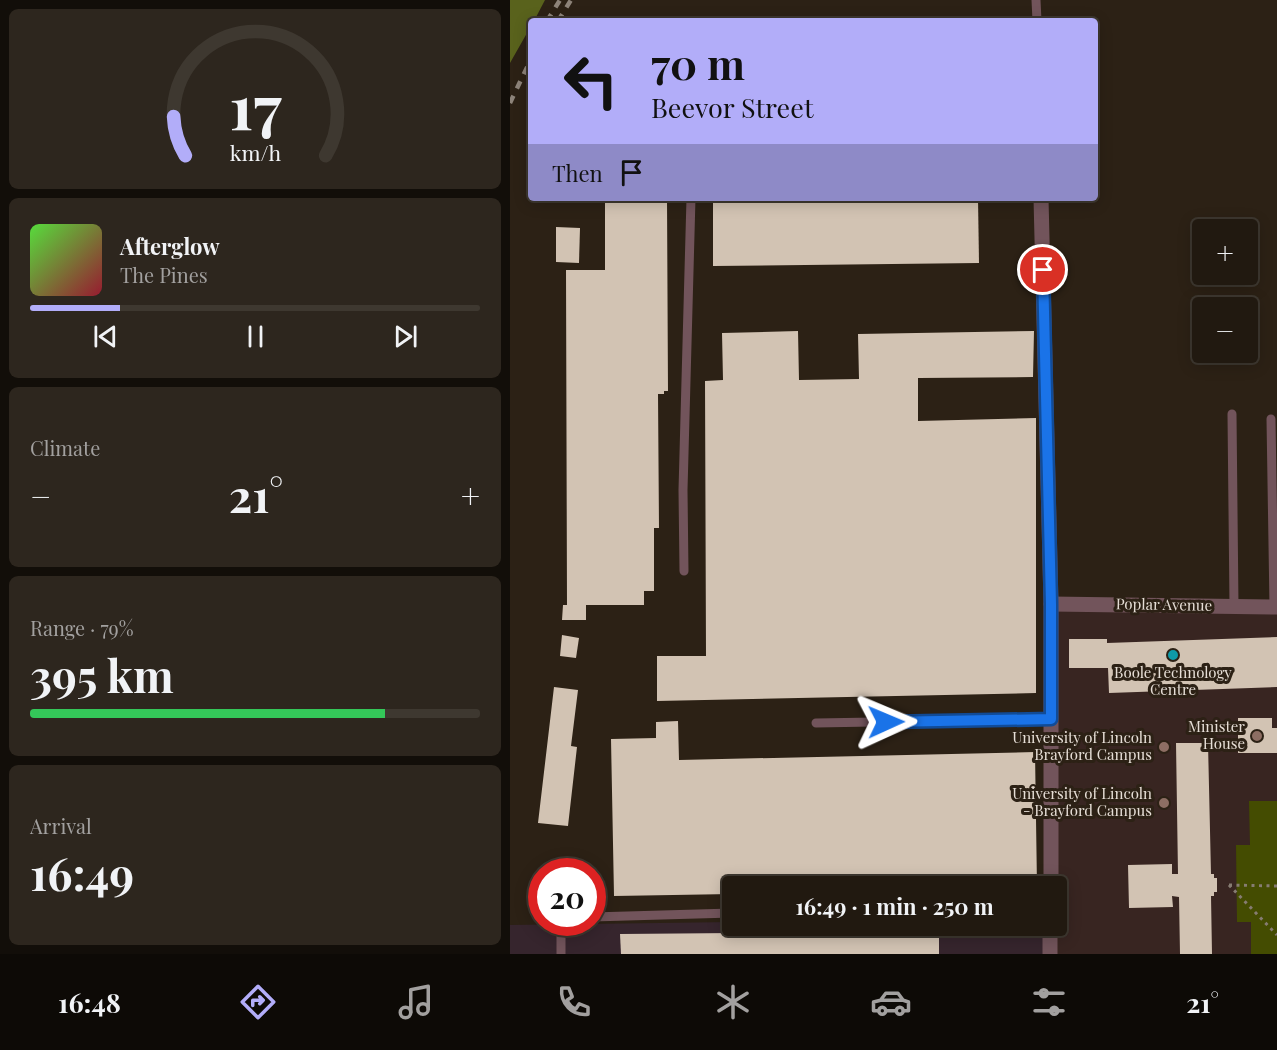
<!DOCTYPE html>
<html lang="en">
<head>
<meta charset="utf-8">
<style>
  :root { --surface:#211910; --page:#2d261e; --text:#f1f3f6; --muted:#a2a09f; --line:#3e3830; --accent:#b2adf9 }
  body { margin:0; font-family:"Playfair Display",serif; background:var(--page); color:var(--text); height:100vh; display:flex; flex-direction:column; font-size:22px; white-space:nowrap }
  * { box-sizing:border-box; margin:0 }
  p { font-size:20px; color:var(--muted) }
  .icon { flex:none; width:33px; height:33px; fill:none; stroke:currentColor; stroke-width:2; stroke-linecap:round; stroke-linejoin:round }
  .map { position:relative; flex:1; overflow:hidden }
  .side { display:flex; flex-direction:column; gap:9px; padding:9px; background:#120e09; width:510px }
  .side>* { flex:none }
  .guide { position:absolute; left:18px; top:18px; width:570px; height:183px; border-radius:6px; box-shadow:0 3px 15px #0003,0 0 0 2px var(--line); background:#b2adf9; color:#111; overflow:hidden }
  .controls { position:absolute; left:682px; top:219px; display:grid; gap:12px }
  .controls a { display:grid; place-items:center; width:66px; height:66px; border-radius:6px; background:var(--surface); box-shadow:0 3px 15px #0003,0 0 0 2px var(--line); font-size:30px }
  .speed { position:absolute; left:18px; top:858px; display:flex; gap:12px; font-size:30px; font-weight:700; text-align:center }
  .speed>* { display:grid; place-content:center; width:78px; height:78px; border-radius:50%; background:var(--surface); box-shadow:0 3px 15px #0003,0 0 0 2px var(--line); line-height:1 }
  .speed .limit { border:9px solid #d22; background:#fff; color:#111 }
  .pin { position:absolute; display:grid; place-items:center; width:51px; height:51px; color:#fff; margin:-26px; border:3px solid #fff; border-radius:50%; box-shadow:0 2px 6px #0007 }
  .me { position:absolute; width:66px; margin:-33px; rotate:89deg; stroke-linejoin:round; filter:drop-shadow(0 0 4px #0008) }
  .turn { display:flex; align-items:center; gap:21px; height:126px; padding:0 24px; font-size:27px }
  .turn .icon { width:78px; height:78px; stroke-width:2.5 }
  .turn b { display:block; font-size:42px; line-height:51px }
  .then { display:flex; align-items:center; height:57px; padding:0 24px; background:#0003; gap:12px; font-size:22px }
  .big { font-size:45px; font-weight:700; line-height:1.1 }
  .side .tile { flex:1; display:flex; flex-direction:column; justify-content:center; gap:9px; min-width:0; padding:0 21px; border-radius:9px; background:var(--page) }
  .side .dial { align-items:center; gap:0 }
  .dial svg { height:156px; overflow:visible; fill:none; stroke:var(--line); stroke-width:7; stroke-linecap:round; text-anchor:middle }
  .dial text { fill:var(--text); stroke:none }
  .song { display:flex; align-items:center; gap:18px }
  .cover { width:72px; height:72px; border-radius:9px; background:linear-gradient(135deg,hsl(110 70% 55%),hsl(350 70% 35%)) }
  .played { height:6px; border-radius:3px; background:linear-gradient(90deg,var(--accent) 20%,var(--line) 20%) }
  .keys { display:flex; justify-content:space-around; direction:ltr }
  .heat { display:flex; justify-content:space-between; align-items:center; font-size:33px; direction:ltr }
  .charge { height:9px; border-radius:4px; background:linear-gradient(90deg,#34c759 79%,var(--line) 0) }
  .trip { position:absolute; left:212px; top:876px; width:345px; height:60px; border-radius:6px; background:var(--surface); box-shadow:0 3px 15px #0003,0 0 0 2px var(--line); font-weight:700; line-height:60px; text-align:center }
  .menu { display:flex; height:96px; justify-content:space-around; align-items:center; background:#0d0a06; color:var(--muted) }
  .menu .icon { width:42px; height:42px }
  .menu .on { color:var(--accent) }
  .menu b { font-size:27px; color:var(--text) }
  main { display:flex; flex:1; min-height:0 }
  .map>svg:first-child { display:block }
  .commercial { fill:#36252d }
  .education { fill:#382521 }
  .green { fill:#444c01 }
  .forest { fill:#59621c }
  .building { fill:#d2c3b3 }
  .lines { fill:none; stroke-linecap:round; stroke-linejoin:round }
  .path { stroke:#867c72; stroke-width:3; stroke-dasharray:3 4.5; stroke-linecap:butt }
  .lane { stroke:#72545b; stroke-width:9 }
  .street { stroke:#72545b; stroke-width:15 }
  .rail { stroke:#8d8379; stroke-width:4.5; stroke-dasharray:8 8; stroke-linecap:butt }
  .route-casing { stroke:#114b97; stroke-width:15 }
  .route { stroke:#1a73e8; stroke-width:10 }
  .culture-dot { fill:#0f9aa8; stroke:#2c2115; stroke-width:2 }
  .education-dot { fill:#8d6e63; stroke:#2c2115; stroke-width:2 }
  .labels { text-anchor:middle; stroke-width:6; stroke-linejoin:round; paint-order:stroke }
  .street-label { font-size:15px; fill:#e6ded6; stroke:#2c2115 }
  .poi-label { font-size:15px; fill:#e6ded6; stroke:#2c2115; text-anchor:end }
</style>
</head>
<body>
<main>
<section class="side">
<div class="tile dial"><svg viewBox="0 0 100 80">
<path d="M14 69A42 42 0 1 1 86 69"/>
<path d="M14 69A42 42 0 0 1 8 49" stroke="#b2adf9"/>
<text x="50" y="56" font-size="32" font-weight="700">17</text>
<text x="50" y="72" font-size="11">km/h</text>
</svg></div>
<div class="tile">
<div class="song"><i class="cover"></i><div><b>Afterglow</b><p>The Pines</p></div></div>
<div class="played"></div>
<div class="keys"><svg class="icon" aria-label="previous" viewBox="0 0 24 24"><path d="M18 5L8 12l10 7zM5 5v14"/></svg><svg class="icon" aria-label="pause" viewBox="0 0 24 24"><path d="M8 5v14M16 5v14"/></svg><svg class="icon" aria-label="next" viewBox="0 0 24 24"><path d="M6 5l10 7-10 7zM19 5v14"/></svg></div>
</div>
<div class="tile"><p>Climate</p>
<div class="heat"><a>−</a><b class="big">21°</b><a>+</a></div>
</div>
<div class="tile"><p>Range · 79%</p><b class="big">395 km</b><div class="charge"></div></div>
<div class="tile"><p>Arrival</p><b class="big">16:49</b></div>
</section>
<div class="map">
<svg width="767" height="954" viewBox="0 0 767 954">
  <rect width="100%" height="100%" fill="#2c2115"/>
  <polygon class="commercial" points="222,922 222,926 534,926 533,954 0,954 0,925"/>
  <polygon class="education" points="541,604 767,607 767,954 540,954 546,926"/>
  <polygon class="green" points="739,801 767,801 767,954 741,954 741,922 727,922 726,845 740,845"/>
  <polygon class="forest" points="0,0 35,0 24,21 21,21 21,26 0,63"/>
  <g class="building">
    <polygon points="95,198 157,198 158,391 154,391 154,394 148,394 149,528 144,528 144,591 134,591 134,605 76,605 76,620 52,620 53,605 57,605 56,270 95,270"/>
    <polygon points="203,198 468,198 469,263 203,266"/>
    <polygon points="46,227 70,228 69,263 46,262"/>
    <polygon points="288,331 289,380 349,379 348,334 524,331 523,377 408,378 408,421 526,418 526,693 147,701 147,656 196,656 195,381 213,380 212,333"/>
    <polygon points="52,635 69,638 66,658 50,656"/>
    <polygon points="767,637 767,687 599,693 598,668 559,668 559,639 597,639 597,643"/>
    <polygon points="44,687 68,690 61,746 67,747 58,826 28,823"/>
    <polygon points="728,718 762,718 762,728 767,728 767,753 728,753"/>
    <polygon points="168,721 169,760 525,752 527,886 222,886 222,894 104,896 101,739 146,738 146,722"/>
    <polygon points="666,743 698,743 701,874 704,874 704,878 707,878 707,892 704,892 704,896 701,896 702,954 670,954 669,897 662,896 663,907 619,908 618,865 662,864 662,874 668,874"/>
    <polygon points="429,931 429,954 111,954 110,934"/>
  </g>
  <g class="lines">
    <g class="path">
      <polyline points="719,885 767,935"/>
      <polyline points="719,885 767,886"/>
    </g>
    <g class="lane">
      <polyline points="526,0 527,21"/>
      <polyline points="722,414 724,606"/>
      <polyline points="761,419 764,607"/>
      <polyline points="174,571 173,490 181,198"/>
      <polyline points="306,723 541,719"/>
      <polyline points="82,917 222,913"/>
      <polyline points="51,954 51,930 55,922"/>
    </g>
    <g class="street">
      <polyline points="531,198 541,604 541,886"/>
      <polyline points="541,604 767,607"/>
      <polyline points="540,954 540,926"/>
    </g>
    <g class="rail">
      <polyline points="37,21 50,0"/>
      <polyline points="48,21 61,0"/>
      <polyline points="0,103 21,59"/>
    </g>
  </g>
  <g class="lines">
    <defs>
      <polyline id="route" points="376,722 541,719 541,604 533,270"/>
    </defs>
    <use href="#route" class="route-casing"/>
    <use href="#route" class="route"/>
  </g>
  <circle class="culture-dot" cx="663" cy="655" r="6"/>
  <g class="education-dot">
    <circle cx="747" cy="736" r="6"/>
    <circle cx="654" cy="747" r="6"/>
    <circle cx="654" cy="803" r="6"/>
  </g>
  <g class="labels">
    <g class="street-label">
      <text transform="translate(654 605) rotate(1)" y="5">Poplar Avenue</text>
    </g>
    <g class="poi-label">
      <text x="663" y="678" text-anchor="middle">Boole Technology<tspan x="663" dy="17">Centre</tspan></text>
      <text x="735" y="732">Minister<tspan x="735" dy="17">House</tspan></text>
      <text x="642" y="743">University of Lincoln<tspan x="642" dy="17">Brayford Campus</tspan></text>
      <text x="642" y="799">University of Lincoln<tspan x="642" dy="17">- Brayford Campus</tspan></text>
    </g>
  </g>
</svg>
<div class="controls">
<a>+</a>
<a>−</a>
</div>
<div class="speed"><div class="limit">20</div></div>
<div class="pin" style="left:533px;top:270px;background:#d93025"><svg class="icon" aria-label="arrive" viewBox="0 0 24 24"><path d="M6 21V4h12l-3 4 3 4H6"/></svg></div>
<svg class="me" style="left:376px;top:722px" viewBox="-20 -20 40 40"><path d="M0-17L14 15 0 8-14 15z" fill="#1a73e8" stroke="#fff" stroke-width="4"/></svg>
<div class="trip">16:49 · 1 min · 250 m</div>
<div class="guide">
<div class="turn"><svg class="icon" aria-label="left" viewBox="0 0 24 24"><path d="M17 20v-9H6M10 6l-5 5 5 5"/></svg><div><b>70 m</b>Beevor Street</div></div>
<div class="then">Then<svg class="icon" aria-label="arrive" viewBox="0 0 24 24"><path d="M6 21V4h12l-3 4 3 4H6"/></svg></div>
</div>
</div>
</main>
<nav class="menu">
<b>16:48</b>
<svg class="icon on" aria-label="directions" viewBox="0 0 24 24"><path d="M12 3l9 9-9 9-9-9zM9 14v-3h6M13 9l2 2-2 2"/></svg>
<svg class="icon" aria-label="music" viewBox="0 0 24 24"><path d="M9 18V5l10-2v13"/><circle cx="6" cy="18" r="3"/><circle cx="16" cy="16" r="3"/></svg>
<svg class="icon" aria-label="phone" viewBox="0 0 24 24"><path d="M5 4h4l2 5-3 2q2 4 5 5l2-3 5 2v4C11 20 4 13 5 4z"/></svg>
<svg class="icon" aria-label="climate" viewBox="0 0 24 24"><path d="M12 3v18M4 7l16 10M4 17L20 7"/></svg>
<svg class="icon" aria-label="car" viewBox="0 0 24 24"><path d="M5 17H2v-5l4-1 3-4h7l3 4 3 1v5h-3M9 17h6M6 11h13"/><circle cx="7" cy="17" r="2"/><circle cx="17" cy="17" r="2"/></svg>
<svg class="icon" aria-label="filters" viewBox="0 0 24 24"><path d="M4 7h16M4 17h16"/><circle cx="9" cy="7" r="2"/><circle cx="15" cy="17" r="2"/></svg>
<b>21°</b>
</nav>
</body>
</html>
